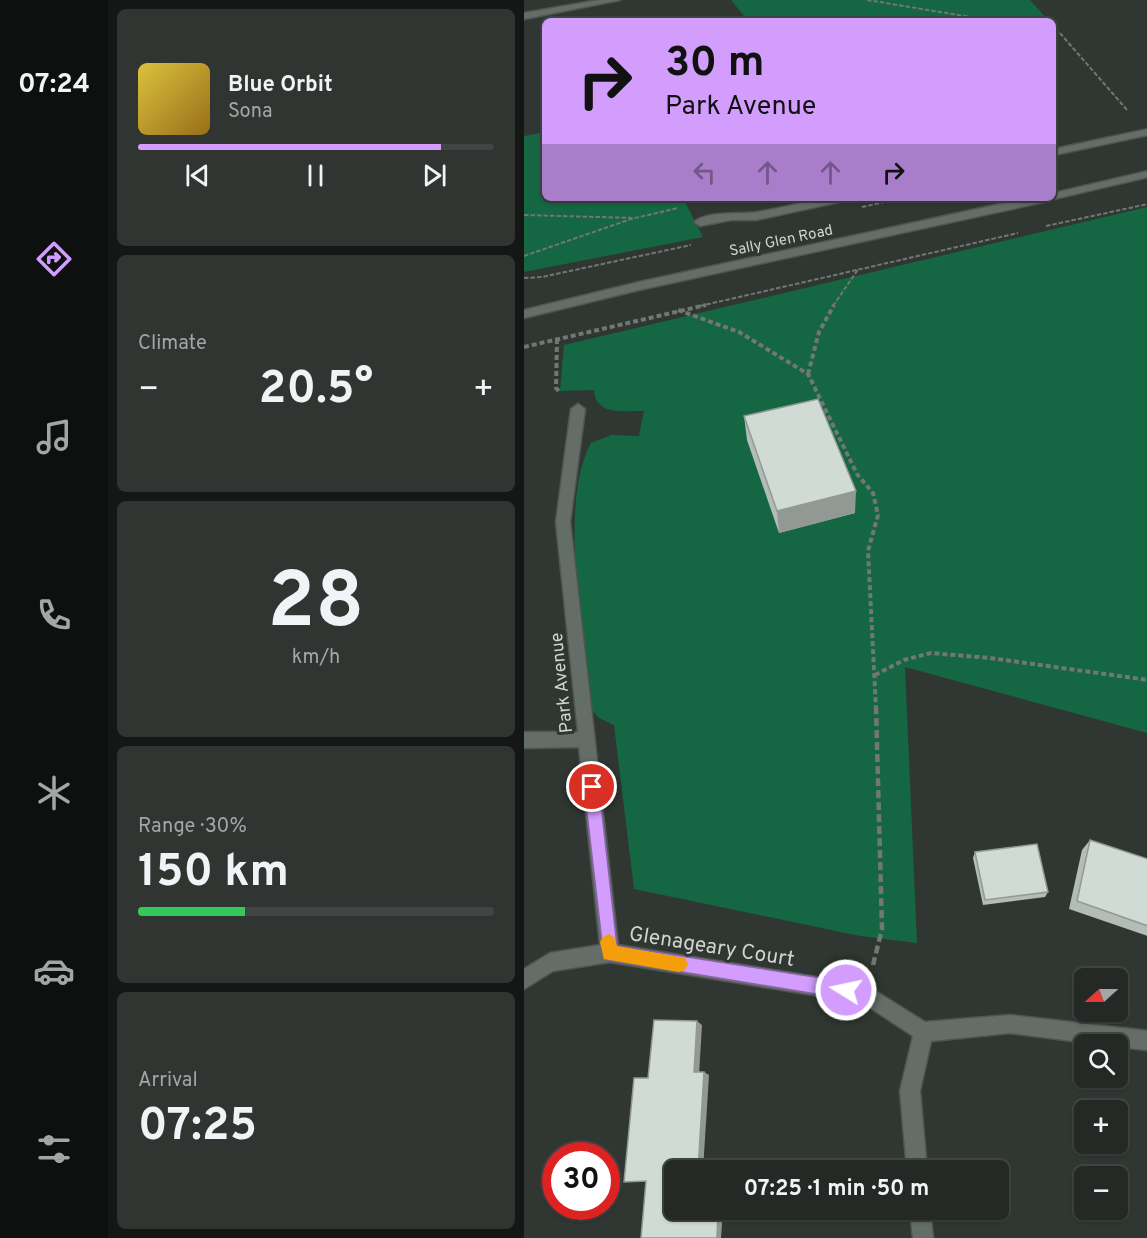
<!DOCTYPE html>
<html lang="en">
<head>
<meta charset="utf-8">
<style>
  :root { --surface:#242926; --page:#303532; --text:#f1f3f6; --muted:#a3a6a7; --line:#414543; --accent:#d29dfd }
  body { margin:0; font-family:Overpass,sans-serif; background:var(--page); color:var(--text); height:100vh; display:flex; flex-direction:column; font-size:22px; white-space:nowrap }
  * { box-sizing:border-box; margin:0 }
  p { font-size:20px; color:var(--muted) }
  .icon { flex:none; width:33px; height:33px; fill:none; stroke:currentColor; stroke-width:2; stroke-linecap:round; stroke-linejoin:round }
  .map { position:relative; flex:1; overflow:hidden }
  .drawer { display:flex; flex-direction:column; gap:9px; padding:9px; background:#141715; width:416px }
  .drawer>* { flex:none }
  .guide { position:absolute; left:18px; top:18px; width:514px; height:183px; border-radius:9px; box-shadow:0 2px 4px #0004,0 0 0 2px var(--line); background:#d29dfd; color:#111; overflow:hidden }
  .needle { width:39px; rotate:249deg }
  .controls { position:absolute; left:550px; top:968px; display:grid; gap:12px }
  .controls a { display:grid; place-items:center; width:54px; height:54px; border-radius:9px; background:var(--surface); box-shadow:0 2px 4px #0004,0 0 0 2px var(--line); font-size:30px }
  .speed { position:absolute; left:18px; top:1142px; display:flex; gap:12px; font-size:30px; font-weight:700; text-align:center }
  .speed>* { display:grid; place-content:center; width:78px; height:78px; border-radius:50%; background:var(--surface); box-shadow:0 2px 4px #0004,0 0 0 2px var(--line); line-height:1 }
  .speed .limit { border:9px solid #d22; background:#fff; color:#111 }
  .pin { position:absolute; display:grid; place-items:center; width:51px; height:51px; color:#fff; margin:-26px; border:3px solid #fff; border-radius:50%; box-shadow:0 2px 6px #0007 }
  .me { position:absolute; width:66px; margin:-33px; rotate:280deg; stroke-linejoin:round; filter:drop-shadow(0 0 4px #0008) }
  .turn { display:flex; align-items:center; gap:21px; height:126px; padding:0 24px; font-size:27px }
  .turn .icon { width:78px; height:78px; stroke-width:2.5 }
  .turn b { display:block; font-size:42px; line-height:51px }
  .lanes { display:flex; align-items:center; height:57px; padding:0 24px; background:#0003; justify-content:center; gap:30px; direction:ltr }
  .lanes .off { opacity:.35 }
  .big { font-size:45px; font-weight:700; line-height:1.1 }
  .drawer .widget { flex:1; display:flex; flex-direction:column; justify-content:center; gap:9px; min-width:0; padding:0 21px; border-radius:9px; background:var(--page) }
  .drawer .dial { align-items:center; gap:0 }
  .dial b { font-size:78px; line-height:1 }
  .song { display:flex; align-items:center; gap:18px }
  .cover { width:72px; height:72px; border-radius:9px; background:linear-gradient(135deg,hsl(50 70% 55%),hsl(40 70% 35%)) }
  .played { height:6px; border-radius:3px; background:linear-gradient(90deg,var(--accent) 85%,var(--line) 85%) }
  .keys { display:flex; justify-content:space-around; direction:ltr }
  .heat { display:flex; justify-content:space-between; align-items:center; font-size:33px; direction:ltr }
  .charge { height:9px; border-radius:4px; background:linear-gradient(90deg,#34c759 30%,var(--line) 0) }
  .trip { position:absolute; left:140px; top:1160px; width:345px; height:60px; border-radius:9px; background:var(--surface); box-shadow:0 2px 4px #0004,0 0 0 2px var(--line); font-weight:700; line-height:60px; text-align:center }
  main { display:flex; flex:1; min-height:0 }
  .tabs { display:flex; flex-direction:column; width:108px; justify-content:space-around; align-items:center; background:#0e100f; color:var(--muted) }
  .tabs .icon { width:42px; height:42px }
  .tabs .selected { color:var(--accent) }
  .tabs b { font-size:27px; color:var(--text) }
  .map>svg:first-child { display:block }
  .green { fill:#156642 }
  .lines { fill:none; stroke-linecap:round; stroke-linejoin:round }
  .street-casing { stroke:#4f5551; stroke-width:3 }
  .secondary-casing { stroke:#4f5551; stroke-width:3 }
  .path-far2 { stroke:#717773; stroke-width:2; stroke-dasharray:4.5 2; stroke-linecap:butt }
  .path-far1 { stroke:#717773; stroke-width:4; stroke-dasharray:5 3; stroke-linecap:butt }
  .path { stroke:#717773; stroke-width:4.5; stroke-dasharray:8 4; stroke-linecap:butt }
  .street { fill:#656d68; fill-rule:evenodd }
  .secondary { fill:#656d68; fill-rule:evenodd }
  .wall { fill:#b4bcb7 }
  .shaded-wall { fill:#929995 }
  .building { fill:#d1dbd5; stroke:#929995; stroke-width:1.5 }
  .route { fill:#d29dfd; stroke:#8866a4; stroke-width:1.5 }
  .slow { fill:#f59e0b }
  .labels { text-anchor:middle; stroke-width:6; stroke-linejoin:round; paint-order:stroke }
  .far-street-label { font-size:15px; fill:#d0d4d2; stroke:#303732 }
  .street-label { font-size:18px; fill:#d0d4d2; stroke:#303732 }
  .near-street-label { font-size:21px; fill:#d0d4d2; stroke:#303732 }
</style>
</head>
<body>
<main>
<nav class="tabs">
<b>07:24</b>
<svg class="icon selected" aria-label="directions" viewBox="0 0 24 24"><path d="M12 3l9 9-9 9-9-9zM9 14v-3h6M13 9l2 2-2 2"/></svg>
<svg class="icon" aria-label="music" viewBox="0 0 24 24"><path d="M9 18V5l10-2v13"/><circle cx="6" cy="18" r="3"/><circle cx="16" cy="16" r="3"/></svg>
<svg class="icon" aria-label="phone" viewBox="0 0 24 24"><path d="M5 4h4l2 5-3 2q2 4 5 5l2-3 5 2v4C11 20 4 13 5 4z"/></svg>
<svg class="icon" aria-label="climate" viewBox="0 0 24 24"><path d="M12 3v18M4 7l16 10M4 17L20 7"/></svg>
<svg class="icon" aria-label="car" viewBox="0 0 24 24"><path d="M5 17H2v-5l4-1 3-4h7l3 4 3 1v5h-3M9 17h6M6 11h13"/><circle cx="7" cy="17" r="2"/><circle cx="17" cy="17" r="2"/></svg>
<svg class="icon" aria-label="filters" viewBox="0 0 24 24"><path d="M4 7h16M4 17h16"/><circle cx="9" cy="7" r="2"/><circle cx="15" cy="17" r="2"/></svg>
</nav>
<section class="drawer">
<div class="widget">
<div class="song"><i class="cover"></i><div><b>Blue Orbit</b><p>Sona</p></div></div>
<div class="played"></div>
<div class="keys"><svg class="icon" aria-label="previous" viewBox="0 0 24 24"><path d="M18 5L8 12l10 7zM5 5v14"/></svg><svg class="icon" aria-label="pause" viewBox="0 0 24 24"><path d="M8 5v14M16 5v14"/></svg><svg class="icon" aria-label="next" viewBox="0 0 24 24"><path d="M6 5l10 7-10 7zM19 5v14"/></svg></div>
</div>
<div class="widget"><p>Climate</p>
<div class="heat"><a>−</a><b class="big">20.5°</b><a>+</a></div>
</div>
<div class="widget dial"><b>28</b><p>km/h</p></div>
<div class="widget"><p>Range · 30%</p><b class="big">150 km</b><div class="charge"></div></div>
<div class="widget"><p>Arrival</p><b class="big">07:25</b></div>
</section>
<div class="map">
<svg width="624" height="1238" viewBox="0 0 624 1238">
  <rect width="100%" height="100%" fill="#303732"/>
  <g class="green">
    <polygon points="207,0 506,0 525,21 224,21"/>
    <polygon points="21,132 21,198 159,198 179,237 0,272 0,136"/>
    <path d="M623 207V733L381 667 393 943 336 936 110 889 90 725C81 721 74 719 68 710 59 694 61 669 59 651 54 594 39 494 67 443L87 435 115 436 120 411C100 410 72 417 70 390L36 391 40 345Z"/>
  </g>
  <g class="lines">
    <defs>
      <g id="street">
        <polygon points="75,0 96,0 0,19 0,13"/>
        <polygon points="624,129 624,135 530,155 530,149"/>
        <path d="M299 198H321L315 202 232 220H207L176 226 170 222C184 210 217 215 234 212 256 208 277 203 299 198Z"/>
        <polygon points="54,404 61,409 46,522 94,945 342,985 401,1022 486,1015 624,1031 624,1050 594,1047 594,1044 572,1044 486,1033 407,1041 396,1091 403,1170 383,1170 376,1091 389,1036 339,1003 86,962 29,971 0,989 0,969 26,953 76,945 55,747 0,748 0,732 54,732 32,522 47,409"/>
        <polygon points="386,1209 406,1209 409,1238 389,1238"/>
      </g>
      <g id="secondary">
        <polygon points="624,171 624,177 530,199 526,198 530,198 530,193"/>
        <polygon points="504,198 526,198 520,202 115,290 0,318 0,310 115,282"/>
      </g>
    </defs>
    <use href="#street" class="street-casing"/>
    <use href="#secondary" class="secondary-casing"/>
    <g class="path-far2">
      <polyline points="343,0 471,21"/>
      <polyline points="530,31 535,32 604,111"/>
      <polyline points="338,207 379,198"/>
      <polyline points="0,215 111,218 154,208"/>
      <polyline points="522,226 624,204"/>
      <polyline points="0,256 110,218"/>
      <polyline points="0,278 18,277 167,245"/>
      <polyline points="176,306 494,233"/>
      <polyline points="309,306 335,268"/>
    </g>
    <g class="path-far1">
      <polyline points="154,310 215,332 284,374 333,474 349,493 354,515 344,551 352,709"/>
      <polyline points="33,339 32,388 36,392"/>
      <polyline points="0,347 182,305"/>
      <polyline points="284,374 295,332 310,305"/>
      <polyline points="351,675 380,660 407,653 466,658 624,680"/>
    </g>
    <polyline class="path" points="349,965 358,929 352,707"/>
    <use href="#street" class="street"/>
    <use href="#secondary" class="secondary"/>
  </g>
  <g class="wall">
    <polygon points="220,416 331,513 255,533 223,440"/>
    <polygon points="566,840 624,859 624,936 545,909 558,850"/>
    <polygon points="451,852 524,892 521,897 459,905 449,858"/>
  </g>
  <g class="shaded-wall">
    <polygon points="332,491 331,513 255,533 253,511"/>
    <polygon points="173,1021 178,1025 175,1075 170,1072"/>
    <polygon points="180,1072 185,1075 179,1170 174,1170"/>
    <polygon points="194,1209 199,1209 197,1238 193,1238"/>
  </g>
  <g class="building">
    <polygon points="294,399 332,491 253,511 220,416"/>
    <polygon points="566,840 624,859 624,926 553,901"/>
    <polygon points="513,844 524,892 461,900 451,852"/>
    <polygon points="130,1020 173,1021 170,1072 180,1072 174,1170 150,1170 150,1209 194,1209 193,1238 117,1238 122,1181 100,1182 110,1078 124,1078"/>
  </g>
  <polygon class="route" points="68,780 73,782 75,787 93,946 322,982 328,984 331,990 328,996 322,999 80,959 60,787 62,782"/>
  <polygon class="slow" points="85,934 90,937 93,946 161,958 164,964 161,970 155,972 80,959 76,942 79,937"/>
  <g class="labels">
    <g class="far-street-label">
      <text transform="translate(257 240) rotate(-12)" y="5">Sally Glen Road</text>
    </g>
    <g class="street-label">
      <text transform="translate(37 683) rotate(-96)" y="6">Park Avenue</text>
    </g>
    <g class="near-street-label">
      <text transform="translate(188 946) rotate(9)" y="7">Glenageary Court</text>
    </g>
  </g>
</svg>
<div class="controls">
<a><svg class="needle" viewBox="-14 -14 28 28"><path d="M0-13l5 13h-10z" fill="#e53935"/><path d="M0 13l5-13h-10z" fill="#a3a6a7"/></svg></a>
<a><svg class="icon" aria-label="search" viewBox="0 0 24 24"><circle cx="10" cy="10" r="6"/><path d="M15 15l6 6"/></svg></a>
<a>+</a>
<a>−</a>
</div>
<div class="speed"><div class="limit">30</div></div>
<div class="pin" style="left:68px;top:787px;background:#d93025"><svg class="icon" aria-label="arrive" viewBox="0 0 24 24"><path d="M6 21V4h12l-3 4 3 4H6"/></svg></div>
<svg class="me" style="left:322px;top:990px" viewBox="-20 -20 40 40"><circle r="17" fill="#d29dfd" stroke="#fff" stroke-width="3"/><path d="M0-11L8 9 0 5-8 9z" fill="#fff"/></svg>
<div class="trip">07:25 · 1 min · 50 m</div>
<div class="guide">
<div class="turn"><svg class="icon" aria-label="right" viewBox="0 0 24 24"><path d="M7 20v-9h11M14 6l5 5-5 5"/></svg><div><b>30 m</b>Park Avenue</div></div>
<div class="lanes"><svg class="icon off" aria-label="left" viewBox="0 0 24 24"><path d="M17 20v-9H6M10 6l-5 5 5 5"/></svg><svg class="icon off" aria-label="ahead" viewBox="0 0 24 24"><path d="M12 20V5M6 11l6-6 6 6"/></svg><svg class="icon off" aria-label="ahead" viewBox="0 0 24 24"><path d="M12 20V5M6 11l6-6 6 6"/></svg><svg class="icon" aria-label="right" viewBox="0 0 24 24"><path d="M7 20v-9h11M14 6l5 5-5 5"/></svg></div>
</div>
</div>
</main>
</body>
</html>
